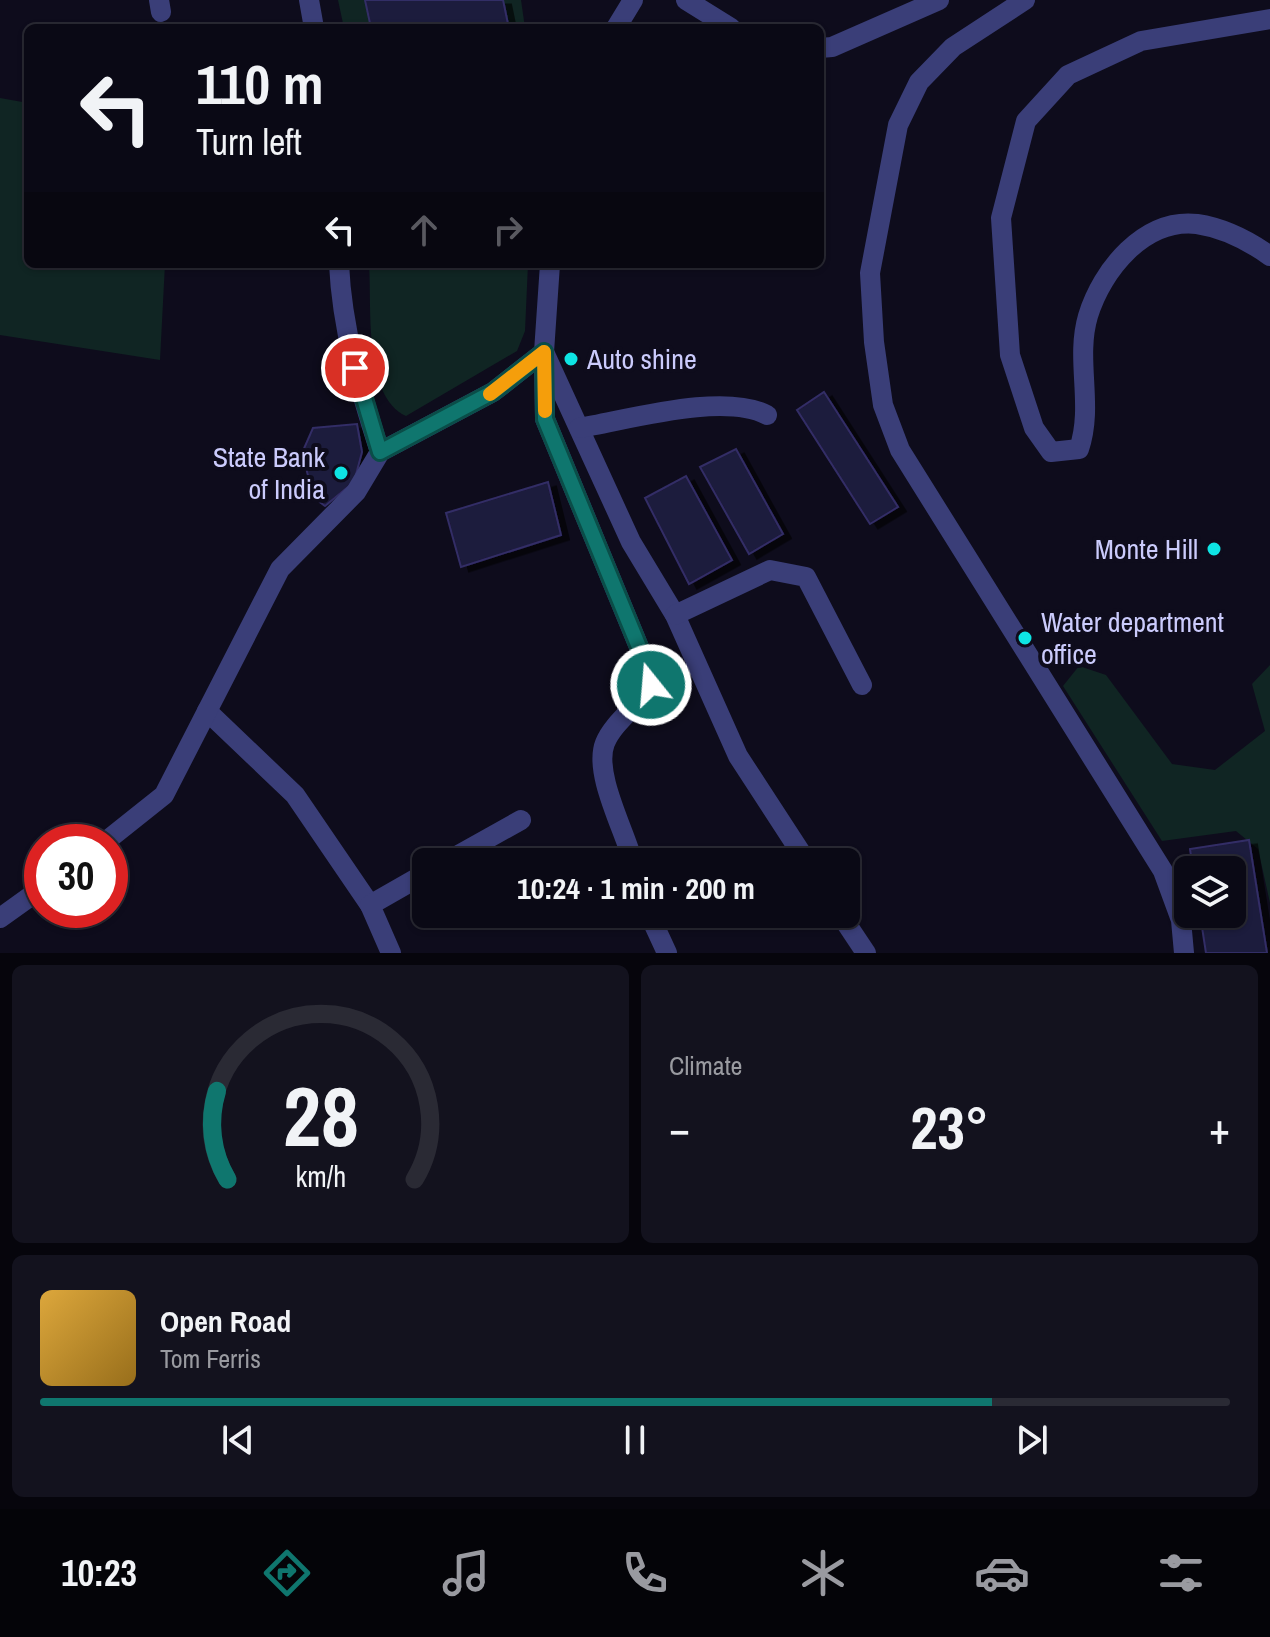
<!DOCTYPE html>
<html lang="en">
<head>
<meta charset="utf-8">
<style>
  :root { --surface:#0a0915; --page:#13121e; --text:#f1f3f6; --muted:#999aa0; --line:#2a2a34; --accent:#0f766e }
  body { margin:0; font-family:"Archivo Narrow",sans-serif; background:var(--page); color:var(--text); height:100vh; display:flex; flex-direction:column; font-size:30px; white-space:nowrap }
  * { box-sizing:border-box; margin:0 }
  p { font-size:26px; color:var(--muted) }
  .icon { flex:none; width:44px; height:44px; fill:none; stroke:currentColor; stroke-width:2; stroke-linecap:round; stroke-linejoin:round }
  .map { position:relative; height:953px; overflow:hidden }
  .panel { display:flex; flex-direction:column; gap:12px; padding:12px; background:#06050c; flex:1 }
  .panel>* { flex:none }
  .hud { position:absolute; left:24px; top:24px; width:800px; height:244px; border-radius:12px; box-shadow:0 2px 6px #0004,0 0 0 2px var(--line); background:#0a0915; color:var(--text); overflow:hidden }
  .controls { position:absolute; left:1174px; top:856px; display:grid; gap:16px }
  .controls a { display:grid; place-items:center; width:72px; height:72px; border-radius:12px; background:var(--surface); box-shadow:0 2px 6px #0004,0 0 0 2px var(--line); font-size:40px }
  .speed { position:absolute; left:24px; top:824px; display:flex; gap:16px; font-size:40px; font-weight:700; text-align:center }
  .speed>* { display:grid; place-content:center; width:104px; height:104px; border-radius:50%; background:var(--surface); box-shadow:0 2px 6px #0004,0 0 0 2px var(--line); line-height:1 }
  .speed .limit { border:12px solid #d22; background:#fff; color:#111 }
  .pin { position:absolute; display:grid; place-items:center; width:68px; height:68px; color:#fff; margin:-34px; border:4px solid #fff; border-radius:50%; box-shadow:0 2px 8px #0007 }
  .me { position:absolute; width:88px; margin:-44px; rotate:343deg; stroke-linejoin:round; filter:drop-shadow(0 0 6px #0008) }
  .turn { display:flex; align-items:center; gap:28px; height:168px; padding:0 40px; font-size:36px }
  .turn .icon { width:104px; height:104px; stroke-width:2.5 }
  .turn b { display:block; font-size:56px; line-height:68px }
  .lanes { display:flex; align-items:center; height:76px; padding:0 40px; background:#0003; justify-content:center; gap:40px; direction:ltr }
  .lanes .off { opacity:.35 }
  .big { font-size:60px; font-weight:800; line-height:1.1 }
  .panel .tile { flex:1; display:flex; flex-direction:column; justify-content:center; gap:12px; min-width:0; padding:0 28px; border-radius:12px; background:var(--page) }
  .panel .dial { align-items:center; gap:0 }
  .dial svg { height:208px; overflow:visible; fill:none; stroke:var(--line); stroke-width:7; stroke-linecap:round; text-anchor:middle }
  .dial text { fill:var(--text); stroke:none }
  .song { display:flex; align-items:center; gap:24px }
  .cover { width:96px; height:96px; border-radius:12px; background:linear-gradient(135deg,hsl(40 70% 55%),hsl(40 70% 35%)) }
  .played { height:8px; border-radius:4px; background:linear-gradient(90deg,var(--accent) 80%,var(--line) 80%) }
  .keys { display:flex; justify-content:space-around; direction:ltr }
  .heat { display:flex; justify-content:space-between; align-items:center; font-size:44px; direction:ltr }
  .panel .tiles { flex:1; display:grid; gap:12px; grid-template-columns:1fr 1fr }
  .tile:last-child { grid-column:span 2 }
  .trip { position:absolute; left:412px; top:848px; width:448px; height:80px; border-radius:12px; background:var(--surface); box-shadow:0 2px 6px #0004,0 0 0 2px var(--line); font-weight:800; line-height:80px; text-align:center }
  .menu { display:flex; height:128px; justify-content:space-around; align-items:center; background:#040408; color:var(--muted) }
  .menu .icon { width:56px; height:56px }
  .menu .selected { color:var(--accent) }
  .menu b { font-size:36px; color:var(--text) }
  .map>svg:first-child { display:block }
  .green { fill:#102523 }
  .building { fill:#1d1a3c; stroke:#332d66; stroke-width:2; filter:url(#shadow) }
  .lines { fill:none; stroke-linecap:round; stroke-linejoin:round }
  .minor { stroke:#3a3e78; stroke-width:20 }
  .route-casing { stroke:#0a4d48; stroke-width:20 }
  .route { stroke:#0f766e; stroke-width:14 }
  .slow { stroke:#f59e0b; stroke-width:14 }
  .poi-dot { fill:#0ee4e4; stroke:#0e0c1c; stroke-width:3 }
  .labels { text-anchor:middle; stroke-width:8; stroke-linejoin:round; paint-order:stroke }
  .poi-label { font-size:28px; fill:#cbcbfc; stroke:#0e0c1c; text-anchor:start }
</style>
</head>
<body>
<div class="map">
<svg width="1270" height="953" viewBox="0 0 1270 953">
  <defs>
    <filter id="shadow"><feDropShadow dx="8" dy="4.5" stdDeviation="0" flood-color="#0009"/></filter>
  </defs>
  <rect width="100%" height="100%" fill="#0e0c1c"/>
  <g class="green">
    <polygon points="338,0 521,0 525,28 344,28"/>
    <polygon points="0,98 28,103 28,264 165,264 160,360 0,335"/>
    <path d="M369 264H528L525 331 517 351 406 416C363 396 372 307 369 264Z"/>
    <polygon points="1270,665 1270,903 1258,849 1236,831 1162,841 1063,686 1079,666 1106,675 1172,764 1215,770 1265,731 1252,684"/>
  </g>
  <g class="building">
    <polygon points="365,0 503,0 508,24 487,28 371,28"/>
    <polygon points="824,392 898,507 870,524 797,410"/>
    <polygon points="357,424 362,452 354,482 325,506 314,498 302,453 313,428"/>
    <polygon points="736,449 783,534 749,554 700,467"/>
    <polygon points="686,476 732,560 689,584 645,498"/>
    <polygon points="548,482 561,535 461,567 446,513"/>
    <polygon points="1249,840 1267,953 1206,953 1200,914 1232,914 1232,870 1193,870 1190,849"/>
  </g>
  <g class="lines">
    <g class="minor">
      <polyline points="159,0 161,12"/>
      <polyline points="309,0 314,28"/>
      <polyline points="686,0 731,28"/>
      <polyline points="1025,0 953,47 919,82 898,125 870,273 874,342 883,405 900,450 1163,871 1181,920 1184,953"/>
      <path d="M1270 19 1141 41 1068 75 1026 121 1001 218 1010 355 1034 428 1051 452 1079 449C1094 405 1075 360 1088 316 1102 270 1144 218 1197 224 1224 228 1249 241 1270 256"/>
      <polyline points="616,28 633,0"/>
      <polyline points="820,48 832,47 939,0"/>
      <path d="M339 264C342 329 360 390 380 452"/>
      <polyline points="544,352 631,542 675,615 738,756 807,862"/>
      <path d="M544 360 545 419 646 664 651 685C639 706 614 721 605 743 593 773 625 831 633 862"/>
      <path d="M579 428C628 420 723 392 767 415"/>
      <polyline points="675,615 770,570 806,577 862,685"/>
      <polyline points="207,711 295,795 370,905"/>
      <polyline points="105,842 164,795 280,569 356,492 380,452 493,392 544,352 550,264"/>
      <polyline points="446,862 521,820"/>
      <polyline points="649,914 667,953"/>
      <polyline points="840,914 866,953"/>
      <polyline points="0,918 42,888"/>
      <polyline points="391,953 370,905 426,873"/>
    </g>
  </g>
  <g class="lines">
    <defs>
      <polyline id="route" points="355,368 380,452 493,392 544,352 545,419 646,664 651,685"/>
    </defs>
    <use href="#route" class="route-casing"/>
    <use href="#route" class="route"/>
    <polyline class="slow" points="490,394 544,352 545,411"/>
  </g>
  <g class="poi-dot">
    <circle cx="571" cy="359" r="8"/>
    <circle cx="341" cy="473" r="8"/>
    <circle cx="1214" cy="549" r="8"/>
    <circle cx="1025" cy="638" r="8"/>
  </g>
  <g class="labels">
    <g class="poi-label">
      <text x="587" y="369">Auto shine</text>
      <text x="325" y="467" text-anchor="end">State Bank<tspan x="325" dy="32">of India</tspan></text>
      <text x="1198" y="559" text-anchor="end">Monte Hill</text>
      <text x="1041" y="632">Water department<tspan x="1041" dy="32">office</tspan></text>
    </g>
  </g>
</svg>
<div class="controls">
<a><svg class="icon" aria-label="layers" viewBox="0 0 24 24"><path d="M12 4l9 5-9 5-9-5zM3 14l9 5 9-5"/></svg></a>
</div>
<div class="speed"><div class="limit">30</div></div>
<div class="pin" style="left:355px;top:368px;background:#d93025"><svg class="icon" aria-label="arrive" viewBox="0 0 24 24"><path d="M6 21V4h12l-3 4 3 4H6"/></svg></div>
<svg class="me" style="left:651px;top:685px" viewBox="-20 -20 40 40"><circle r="17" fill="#0f766e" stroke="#fff" stroke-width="3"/><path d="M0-11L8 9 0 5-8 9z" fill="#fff"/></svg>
<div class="trip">10:24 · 1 min · 200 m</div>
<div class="hud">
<div class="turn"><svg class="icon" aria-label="left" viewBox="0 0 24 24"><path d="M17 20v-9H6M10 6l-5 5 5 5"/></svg><div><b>110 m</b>Turn left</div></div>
<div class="lanes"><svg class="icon" aria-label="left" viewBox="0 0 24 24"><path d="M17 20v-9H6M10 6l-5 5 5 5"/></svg><svg class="icon off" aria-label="ahead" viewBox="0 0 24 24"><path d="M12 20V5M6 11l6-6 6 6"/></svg><svg class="icon off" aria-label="right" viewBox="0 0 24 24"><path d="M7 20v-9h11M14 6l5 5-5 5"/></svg></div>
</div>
</div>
<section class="panel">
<div class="tiles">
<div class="tile dial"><svg viewBox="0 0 100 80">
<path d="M14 69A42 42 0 1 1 86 69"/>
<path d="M14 69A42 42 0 0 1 10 35" stroke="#0f766e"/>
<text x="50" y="56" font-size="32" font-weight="700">28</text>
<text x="50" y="72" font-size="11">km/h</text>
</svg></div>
<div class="tile"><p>Climate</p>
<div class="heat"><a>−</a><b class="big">23°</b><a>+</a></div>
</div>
<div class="tile">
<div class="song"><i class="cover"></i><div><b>Open Road</b><p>Tom Ferris</p></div></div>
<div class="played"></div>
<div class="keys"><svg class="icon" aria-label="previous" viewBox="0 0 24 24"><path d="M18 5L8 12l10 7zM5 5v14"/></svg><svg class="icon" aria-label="pause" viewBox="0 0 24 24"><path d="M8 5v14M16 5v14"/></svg><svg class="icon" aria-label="next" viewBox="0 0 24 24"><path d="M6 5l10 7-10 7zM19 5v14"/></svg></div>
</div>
</div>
</section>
<nav class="menu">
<b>10:23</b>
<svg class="icon selected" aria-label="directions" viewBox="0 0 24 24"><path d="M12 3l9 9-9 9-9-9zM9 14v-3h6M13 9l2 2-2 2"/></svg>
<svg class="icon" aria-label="music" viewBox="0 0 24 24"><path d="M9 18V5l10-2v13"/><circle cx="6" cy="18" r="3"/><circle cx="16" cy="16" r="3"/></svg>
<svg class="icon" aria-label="phone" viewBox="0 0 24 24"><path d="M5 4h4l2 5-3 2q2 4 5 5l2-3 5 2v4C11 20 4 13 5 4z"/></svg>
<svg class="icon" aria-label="climate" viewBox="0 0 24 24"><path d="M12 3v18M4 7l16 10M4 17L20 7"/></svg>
<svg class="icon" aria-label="car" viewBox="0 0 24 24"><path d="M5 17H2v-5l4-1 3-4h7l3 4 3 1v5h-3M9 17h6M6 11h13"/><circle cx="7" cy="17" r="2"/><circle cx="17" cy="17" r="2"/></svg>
<svg class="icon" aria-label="filters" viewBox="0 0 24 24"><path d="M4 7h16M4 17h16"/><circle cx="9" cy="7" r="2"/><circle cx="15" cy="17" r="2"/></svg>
</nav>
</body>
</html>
